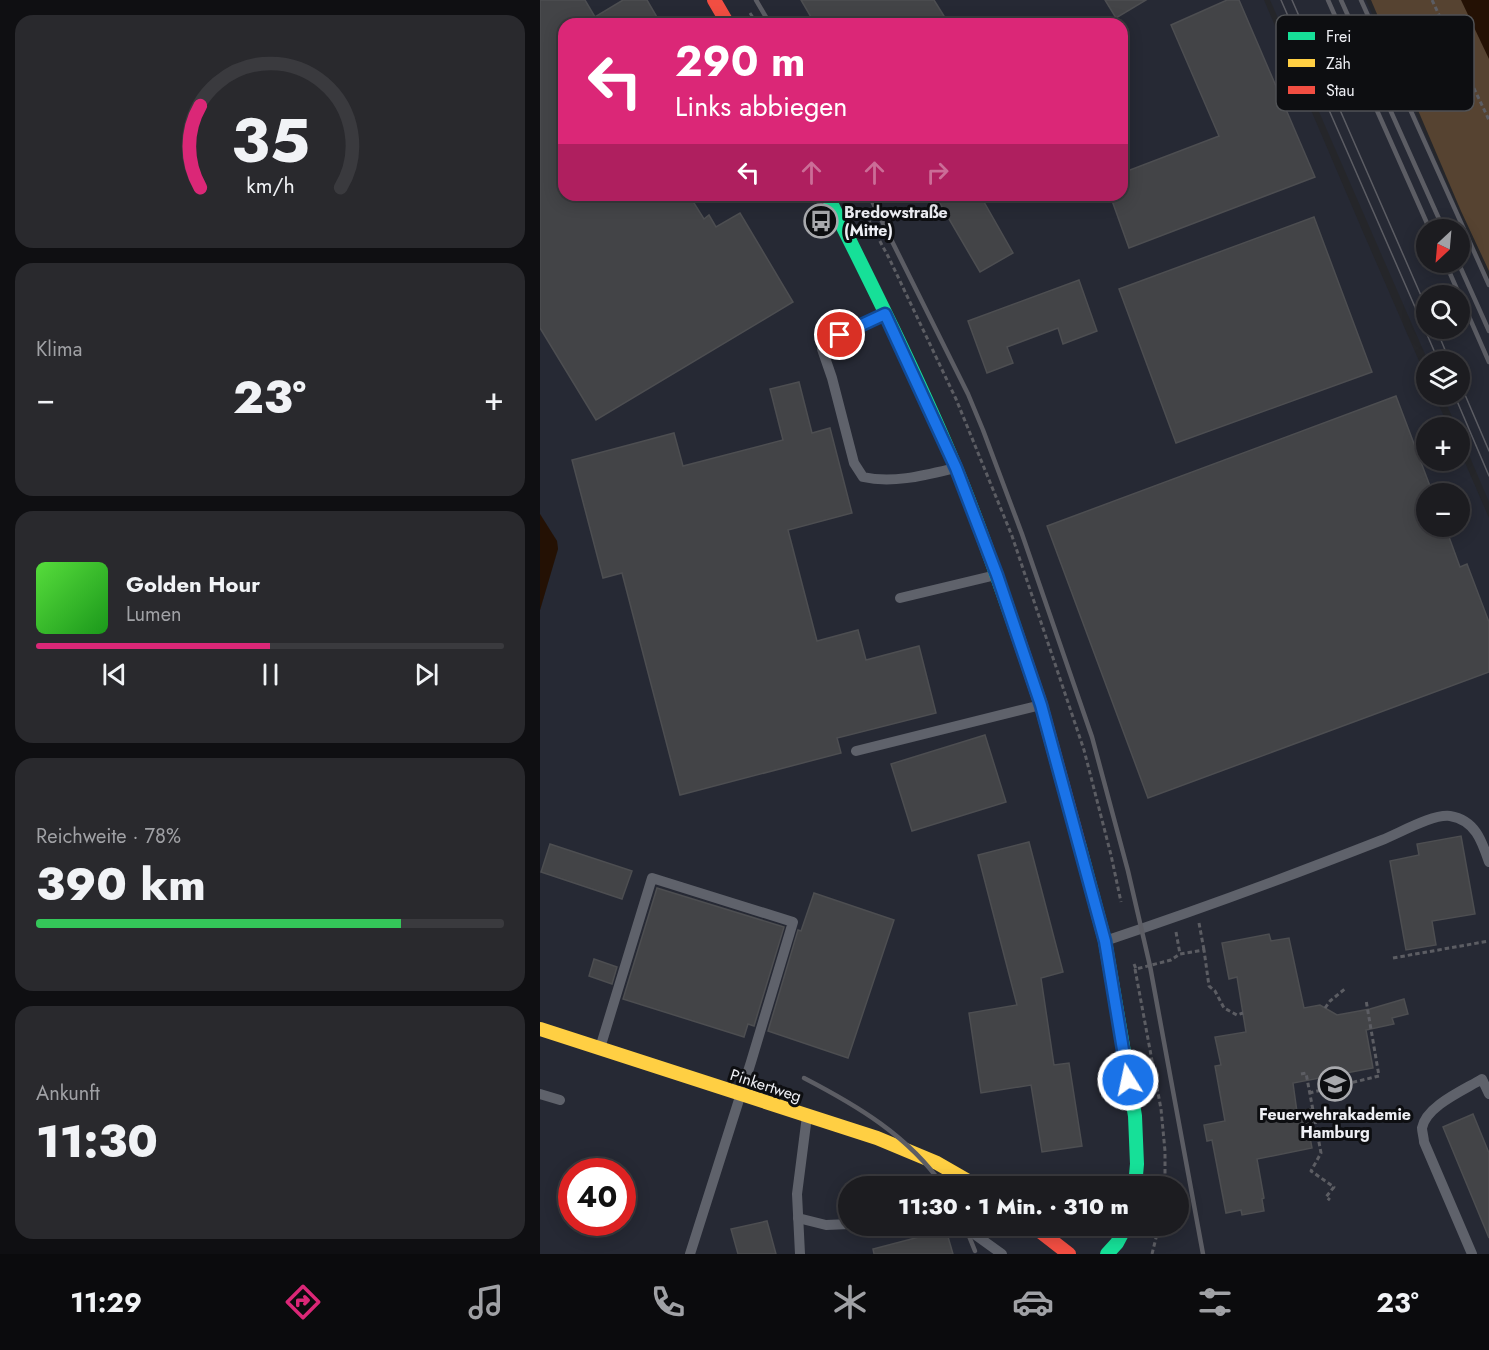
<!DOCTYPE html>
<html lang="de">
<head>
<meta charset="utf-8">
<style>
  :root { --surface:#1c1c20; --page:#29292d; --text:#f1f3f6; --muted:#a0a1a5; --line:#3a3a3e; --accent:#db2777 }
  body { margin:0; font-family:Jost,sans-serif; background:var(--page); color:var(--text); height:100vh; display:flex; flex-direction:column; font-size:22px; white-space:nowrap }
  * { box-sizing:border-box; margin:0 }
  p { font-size:20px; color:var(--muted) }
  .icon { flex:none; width:33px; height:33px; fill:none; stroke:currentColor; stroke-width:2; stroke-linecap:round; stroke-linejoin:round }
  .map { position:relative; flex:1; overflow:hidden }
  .side { display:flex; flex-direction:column; gap:15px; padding:15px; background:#0f0f12; width:540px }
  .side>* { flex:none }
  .hud { position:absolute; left:18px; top:18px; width:570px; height:183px; border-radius:18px; box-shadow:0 3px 15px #0003,0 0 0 2px var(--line); background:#db2777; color:#fff; overflow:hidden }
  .needle { width:39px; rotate:206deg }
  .fabs { position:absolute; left:876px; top:219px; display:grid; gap:12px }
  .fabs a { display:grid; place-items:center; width:54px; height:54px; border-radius:50%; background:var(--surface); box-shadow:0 3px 15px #0003,0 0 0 2px var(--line); font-size:30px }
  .speed { position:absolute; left:18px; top:1158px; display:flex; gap:12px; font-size:30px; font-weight:700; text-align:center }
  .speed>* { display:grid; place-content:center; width:78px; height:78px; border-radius:50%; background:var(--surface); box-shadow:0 3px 15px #0003,0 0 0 2px var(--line); line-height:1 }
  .speed .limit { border:9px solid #d22; background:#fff; color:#111 }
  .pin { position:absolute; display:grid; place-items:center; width:51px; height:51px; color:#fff; margin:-26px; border:3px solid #fff; border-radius:50%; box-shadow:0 2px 6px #0007 }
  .me { position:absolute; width:66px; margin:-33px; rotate:350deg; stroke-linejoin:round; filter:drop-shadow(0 0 4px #0008) }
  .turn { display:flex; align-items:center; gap:21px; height:126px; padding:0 18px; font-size:27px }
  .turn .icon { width:78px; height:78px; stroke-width:2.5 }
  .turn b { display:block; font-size:42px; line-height:51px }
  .lanes { display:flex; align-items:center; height:57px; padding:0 18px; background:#0003; justify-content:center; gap:30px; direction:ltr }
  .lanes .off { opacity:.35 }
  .big { font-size:45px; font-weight:800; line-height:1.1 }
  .side .card { flex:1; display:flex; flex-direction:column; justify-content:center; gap:9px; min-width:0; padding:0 21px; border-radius:18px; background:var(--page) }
  .side .dial { align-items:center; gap:0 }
  .dial svg { height:156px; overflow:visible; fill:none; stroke:var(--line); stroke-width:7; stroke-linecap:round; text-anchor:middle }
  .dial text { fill:var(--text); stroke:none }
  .song { display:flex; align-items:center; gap:18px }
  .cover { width:72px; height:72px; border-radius:9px; background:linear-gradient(135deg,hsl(110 70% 55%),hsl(120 70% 35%)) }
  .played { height:6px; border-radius:3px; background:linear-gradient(90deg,var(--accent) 50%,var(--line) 50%) }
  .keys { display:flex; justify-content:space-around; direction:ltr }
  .heat { display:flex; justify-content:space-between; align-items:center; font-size:33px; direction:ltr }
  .charge { height:9px; border-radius:4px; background:linear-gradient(90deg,#34c759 78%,var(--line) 0) }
  .trip { position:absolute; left:298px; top:1176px; width:351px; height:60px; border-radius:30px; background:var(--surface); box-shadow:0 3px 15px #0003,0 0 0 2px var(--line); font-weight:800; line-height:60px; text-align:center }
  .tabs { display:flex; height:96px; justify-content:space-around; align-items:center; background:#0b0b0d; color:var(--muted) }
  .tabs .icon { width:42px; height:42px }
  .tabs .on { color:var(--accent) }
  .tabs b { font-size:27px; color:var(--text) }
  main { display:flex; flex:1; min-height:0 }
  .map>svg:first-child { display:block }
  .built { fill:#262934; fill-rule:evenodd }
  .green { fill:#564331 }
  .water { fill:#241104 }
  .building { fill:#434447; stroke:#4d4e51; stroke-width:1.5 }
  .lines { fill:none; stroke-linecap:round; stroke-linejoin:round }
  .path { stroke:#5c5d63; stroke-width:3; stroke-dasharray:4.5 3; stroke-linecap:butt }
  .lane { stroke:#5f626b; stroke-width:10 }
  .fast { stroke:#16e098; stroke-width:14 }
  .slow { stroke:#ffcf43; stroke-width:14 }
  .jam { stroke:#f24e42; stroke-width:14 }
  .tram { stroke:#5c5d64; stroke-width:1.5 }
  .rail { stroke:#5c5d64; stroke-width:4.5 }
  .route-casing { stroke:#114b97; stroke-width:15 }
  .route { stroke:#1a73e8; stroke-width:10 }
  .labels { text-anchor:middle; stroke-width:6; stroke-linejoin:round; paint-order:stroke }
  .poi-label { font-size:16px; font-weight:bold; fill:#eeeff4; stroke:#0d0e11; text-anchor:start }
  .street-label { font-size:16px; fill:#eeeff4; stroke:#0d0e11 }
  .key { fill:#0d0e11; stroke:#505255; stroke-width:1.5 }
  .key-label { font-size:16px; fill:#eeeff4 }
</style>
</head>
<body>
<main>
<section class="side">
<div class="card dial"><svg viewBox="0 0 100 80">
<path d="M14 69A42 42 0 1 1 86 69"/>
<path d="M14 69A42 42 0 0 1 14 27" stroke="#db2777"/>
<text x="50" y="56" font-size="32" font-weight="700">35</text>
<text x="50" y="72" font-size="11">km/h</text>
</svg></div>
<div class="card"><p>Klima</p>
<div class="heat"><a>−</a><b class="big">23°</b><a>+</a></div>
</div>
<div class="card">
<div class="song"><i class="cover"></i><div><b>Golden Hour</b><p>Lumen</p></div></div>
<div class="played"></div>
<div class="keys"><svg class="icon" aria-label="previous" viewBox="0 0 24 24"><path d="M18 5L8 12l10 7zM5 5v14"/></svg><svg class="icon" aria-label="pause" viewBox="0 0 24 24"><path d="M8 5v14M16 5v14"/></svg><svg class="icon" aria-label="next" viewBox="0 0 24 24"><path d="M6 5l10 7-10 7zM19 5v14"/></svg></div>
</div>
<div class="card"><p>Reichweite · 78%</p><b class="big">390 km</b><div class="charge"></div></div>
<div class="card"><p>Ankunft</p><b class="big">11:30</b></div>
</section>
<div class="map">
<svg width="949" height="1254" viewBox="0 0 949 1254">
  <rect width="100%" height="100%" fill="#25262a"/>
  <g class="built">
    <path d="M0 0H724L823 232 886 377V394L894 395 909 427 886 428V460H920V451L949 518V1254H0V610L18 549 17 541 0 514ZM24 24H582V195H24ZM886 494H920V526H886ZM32 1172H82V1222H32ZM309 1186H639V1226H309Z"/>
    <path d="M730 0H826L949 279V502L920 434V428L917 427 902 395 920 394V362L888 361ZM886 230H920V262H886ZM886 296H920V328H886Z"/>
  </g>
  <polygon class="green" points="831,0 949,0 949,271 921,211"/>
  <g class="water">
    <polygon points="921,0 949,0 949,59"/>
    <polygon points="0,514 17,541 18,549 0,610"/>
  </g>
  <g class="building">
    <polygon points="0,0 45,0 55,17 83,0 107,0 121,24 24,24 24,195 149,195 164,219 169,215 176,227 200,213 253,302 56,420 0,328"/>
    <polygon points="261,0 394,0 409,24 275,24"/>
    <polygon points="565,0 606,0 576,18"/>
    <polygon points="687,0 699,0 775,177 589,248 570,195 582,195 582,173 679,136 631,25"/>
    <polygon points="395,195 440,195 473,253 440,272"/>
    <polygon points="774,217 832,372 636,443 579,289"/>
    <polygon points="539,280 557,331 523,344 518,328 467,347 473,363 447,373 428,321"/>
    <polygon points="259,382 272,433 290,428 312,513 248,530 277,641 318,630 326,660 379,646 396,713 297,738 301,753 140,795 82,573 63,578 32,460 134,433 143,466 243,440 230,389"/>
    <polygon points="856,396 893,494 886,494 886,526 905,526 920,567 927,564 949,622 949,672 608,798 507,526"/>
    <polygon points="445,735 466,802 372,831 351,764"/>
    <polygon points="921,836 935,914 892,921 896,945 866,950 850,861 879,855 877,844"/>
    <polygon points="489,842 523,972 501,978 514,1065 529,1063 542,1146 502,1152 491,1085 441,1093 429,1013 477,1005 438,855"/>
    <polygon points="10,844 92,871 82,899 1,872"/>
    <polygon points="117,888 244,927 214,1026 208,1024 204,1037 83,999"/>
    <polygon points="274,893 354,920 308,1058 228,1031 258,930 261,931"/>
    <polygon points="729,934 731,941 749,938 764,1008 780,1005 797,1015 830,1009 864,999 868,1014 852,1018 854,1024 826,1030 833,1068 753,1083 757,1112 770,1109 774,1131 769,1132 772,1148 717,1159 724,1198 722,1199 724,1211 702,1215 701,1210 686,1213 672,1140 667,1141 664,1125 685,1121 675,1066 681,1065 675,1037 706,1032 697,977 689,979 682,943"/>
    <polygon points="54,959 77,967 72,984 49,976"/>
    <polygon points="933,1114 949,1153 949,1238 903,1127"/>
    <polygon points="227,1221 236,1254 198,1254 191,1229"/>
    <polygon points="406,1230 413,1254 334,1254 333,1249"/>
  </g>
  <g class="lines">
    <g class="path">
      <polyline points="892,0 949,120"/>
      <polyline points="210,13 217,24"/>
      <polyline points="322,208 349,258 416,399 472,536 544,750 571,855 581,902"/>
      <polyline points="659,923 664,950"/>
      <polyline points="636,932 640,954 664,950 669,986 675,991 684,1008 697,1015 703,1013"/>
      <polyline points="853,958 949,941"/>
      <polyline points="594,964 596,969 631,960 640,954"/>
      <polyline points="595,969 621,1109 625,1151 625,1186"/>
      <polyline points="785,1008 790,1001 806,988"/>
      <polyline points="761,1074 766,1073 781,1153 771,1171 794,1187 786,1197 790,1200"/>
      <polyline points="769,1093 839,1076 826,1000"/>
      <polyline points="612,1254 619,1226"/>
    </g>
    <g class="lane">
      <path d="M345 314 287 341 282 349 292 378 314 463 323 477C353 484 386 475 415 468"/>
      <polyline points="360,598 456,575"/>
      <polyline points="316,751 501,705"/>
      <path d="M565 941C658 910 750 876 842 840 860 833 892 814 910 816 935 820 942 841 949 862"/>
      <polyline points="60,1048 112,878 253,922 211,1062 150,1254"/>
      <polyline points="0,1094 20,1100"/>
      <polyline points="258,1218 286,1225 309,1224"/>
      <polyline points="423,1226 462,1254"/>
      <polyline points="260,1254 257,1194 267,1116"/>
      <path d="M932 1254 884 1142C884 1138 882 1132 882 1128 886 1106 924 1090 942 1079L949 1094"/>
    </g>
    <g class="fast">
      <path d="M287 195C332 285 377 375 416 468 438 521 457 576 476 631"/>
      <polyline points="539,844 565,941 595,1116 597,1164 595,1186"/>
      <polyline points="567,1254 577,1243 586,1226"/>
    </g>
    <polyline class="slow" points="0,1029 337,1138 397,1163 437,1186"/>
    <g class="jam">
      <polyline points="174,0 188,24"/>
      <polyline points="476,631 501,705 539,844"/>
      <polyline points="493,1226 529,1254"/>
    </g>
    <g class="tram">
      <polyline points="741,0 899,362"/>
      <polyline points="752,0 886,307"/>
      <polyline points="896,328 910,362"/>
      <polyline points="920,383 949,451"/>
      <polyline points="914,394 949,476"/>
    </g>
    <g class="rail">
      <polyline points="216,0 230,24"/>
      <polyline points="788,0 890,230"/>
      <polyline points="801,0 904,230"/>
      <polyline points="821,0 949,285"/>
      <polyline points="329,195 428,394 443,430 482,534 552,737 588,871 610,966 663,1254"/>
      <polyline points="905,262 949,362"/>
      <polyline points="918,262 949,331"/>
      <path d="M264 1078C316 1105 369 1136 403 1186"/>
      <polyline points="425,1226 435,1251"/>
    </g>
  </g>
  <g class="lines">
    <defs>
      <polyline id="route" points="300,335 345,314 416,468 457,575 501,705 565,941 588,1080"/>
    </defs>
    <use href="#route" class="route-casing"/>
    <use href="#route" class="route"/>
  </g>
  <defs>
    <symbol id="bus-ring" viewBox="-11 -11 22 22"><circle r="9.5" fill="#0d0e11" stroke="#a8a9ad" stroke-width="1.5"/><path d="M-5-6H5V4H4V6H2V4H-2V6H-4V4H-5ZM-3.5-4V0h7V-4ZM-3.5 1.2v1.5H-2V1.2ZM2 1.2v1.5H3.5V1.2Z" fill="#a8a9ad"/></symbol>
    <symbol id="university-ring" viewBox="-11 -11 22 22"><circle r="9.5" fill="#0d0e11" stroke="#a8a9ad" stroke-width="1.5"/><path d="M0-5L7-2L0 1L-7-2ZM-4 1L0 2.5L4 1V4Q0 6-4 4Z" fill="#a8a9ad"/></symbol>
  </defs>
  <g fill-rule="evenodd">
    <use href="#bus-ring" x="262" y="202" width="38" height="38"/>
    <use href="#university-ring" x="776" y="1065" width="38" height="38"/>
  </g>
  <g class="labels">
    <g class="poi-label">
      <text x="304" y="218">Bredowstraße<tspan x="304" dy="18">(Mitte)</tspan></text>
      <text x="795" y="1120" text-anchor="middle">Feuerwehrakademie<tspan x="795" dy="18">Hamburg</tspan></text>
    </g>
    <g class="street-label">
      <text transform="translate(226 1085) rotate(18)" y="6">Pinkertweg</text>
    </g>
  </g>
  <rect x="736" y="15" width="198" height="96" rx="9" class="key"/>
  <rect x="748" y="32" width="27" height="8" fill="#16e098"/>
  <rect x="748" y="59" width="27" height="8" fill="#ffcf43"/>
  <rect x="748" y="86" width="27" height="8" fill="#f24e42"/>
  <g class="key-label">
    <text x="786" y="42">Frei</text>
    <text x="786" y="69">Zäh</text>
    <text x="786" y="96">Stau</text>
  </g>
</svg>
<div class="fabs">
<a><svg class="needle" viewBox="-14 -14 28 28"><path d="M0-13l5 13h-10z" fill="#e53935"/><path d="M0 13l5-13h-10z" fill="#a0a1a5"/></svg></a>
<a><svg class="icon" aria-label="search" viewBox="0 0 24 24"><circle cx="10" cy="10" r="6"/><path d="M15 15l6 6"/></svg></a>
<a><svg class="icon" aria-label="layers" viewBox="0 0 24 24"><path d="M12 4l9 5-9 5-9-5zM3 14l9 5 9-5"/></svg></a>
<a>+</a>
<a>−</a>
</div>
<div class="speed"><div class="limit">40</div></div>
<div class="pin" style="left:300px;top:335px;background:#d93025"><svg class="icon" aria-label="arrive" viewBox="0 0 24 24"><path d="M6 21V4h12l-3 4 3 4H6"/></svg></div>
<svg class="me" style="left:588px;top:1080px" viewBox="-20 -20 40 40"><circle r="17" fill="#1a73e8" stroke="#fff" stroke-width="3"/><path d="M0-11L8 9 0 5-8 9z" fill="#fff"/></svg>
<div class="trip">11:30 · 1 Min. · 310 m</div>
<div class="hud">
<div class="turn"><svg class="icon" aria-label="left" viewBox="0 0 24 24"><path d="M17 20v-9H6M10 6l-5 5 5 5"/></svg><div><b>290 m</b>Links abbiegen</div></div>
<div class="lanes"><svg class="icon" aria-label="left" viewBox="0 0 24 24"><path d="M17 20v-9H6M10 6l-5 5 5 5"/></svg><svg class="icon off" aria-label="ahead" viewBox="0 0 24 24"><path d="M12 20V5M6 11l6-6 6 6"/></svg><svg class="icon off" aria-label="ahead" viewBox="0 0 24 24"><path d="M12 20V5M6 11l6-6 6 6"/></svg><svg class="icon off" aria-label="right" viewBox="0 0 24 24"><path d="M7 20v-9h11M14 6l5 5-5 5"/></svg></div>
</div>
</div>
</main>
<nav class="tabs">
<b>11:29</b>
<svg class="icon on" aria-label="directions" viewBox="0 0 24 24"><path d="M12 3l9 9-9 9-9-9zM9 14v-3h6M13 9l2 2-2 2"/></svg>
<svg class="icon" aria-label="music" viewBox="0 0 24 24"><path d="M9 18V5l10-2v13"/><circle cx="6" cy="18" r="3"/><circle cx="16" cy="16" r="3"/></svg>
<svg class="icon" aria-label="phone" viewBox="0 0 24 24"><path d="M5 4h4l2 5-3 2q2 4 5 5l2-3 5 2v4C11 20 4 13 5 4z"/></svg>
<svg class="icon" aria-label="climate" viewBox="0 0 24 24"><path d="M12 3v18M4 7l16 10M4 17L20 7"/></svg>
<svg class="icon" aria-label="car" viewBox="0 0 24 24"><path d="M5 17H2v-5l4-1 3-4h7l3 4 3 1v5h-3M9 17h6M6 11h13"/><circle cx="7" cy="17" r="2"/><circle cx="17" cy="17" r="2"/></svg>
<svg class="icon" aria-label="filters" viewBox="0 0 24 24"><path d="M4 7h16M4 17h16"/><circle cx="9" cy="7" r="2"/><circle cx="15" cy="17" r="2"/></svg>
<b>23°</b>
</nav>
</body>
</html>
